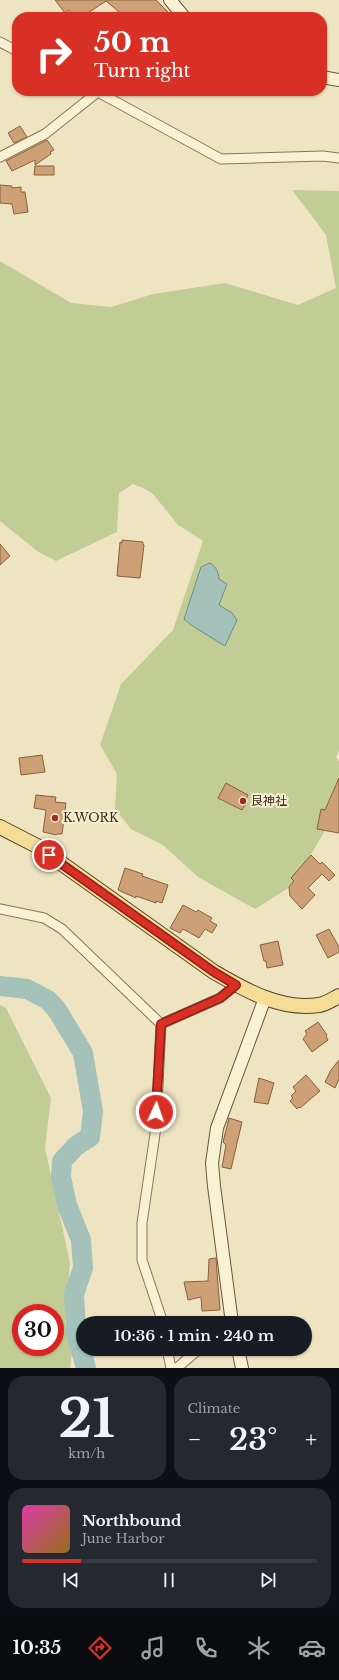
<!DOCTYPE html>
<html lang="en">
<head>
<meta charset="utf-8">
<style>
  :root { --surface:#171b24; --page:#242831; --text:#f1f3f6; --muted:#9ea1a6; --line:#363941; --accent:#d93025 }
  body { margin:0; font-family:"Libre Baskerville","Noto Sans JP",serif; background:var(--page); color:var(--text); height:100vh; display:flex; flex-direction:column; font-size:15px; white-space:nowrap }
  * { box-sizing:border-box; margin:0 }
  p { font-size:13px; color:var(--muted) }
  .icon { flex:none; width:22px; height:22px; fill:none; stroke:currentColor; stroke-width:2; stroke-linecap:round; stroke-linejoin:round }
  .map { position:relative; height:1368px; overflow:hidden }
  .details { display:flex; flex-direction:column; gap:8px; padding:8px; background:#0d0f14; flex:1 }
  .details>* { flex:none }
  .hud { position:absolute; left:12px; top:12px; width:315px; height:84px; border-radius:16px; box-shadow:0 1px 3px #0004; background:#d93025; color:#fff; overflow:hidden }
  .speed { position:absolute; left:12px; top:1304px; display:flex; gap:8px; font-size:20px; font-weight:700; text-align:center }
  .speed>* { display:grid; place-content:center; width:52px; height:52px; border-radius:50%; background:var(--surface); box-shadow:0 1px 3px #0004; line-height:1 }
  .speed .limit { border:6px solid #d22; background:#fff; color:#111 }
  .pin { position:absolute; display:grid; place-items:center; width:34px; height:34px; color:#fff; margin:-17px; border:2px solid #fff; border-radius:50%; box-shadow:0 1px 4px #0007 }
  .me { position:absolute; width:44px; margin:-22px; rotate:3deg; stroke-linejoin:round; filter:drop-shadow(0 0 3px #0008) }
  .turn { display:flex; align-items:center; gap:14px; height:84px; padding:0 16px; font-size:18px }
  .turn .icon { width:52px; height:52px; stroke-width:2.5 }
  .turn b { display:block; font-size:28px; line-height:34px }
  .big { font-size:30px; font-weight:600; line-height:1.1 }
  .details .tile { flex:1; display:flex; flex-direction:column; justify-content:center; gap:6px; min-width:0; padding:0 14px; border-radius:16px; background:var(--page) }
  .details .dial { align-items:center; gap:0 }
  .dial b { font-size:52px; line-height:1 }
  .song { display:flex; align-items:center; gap:12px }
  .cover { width:48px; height:48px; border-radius:6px; background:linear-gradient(135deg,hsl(320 70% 55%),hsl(40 70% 35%)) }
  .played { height:4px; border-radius:2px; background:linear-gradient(90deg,var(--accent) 20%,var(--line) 20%) }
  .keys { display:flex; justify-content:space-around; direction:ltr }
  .heat { display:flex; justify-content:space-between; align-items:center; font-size:22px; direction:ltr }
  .details .tiles { flex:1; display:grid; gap:8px; grid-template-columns:1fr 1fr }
  .tile:last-child { grid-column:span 2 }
  .trip { position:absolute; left:76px; top:1316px; width:236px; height:40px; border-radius:20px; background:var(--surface); box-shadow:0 1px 3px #0004; font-weight:600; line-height:40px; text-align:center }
  .menu { display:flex; height:64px; justify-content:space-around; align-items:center; background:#090b0e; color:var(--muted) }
  .menu .icon { width:28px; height:28px }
  .menu .selected { color:var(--accent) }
  .menu b { font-size:18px; color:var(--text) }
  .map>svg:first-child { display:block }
  .green { fill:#c2cd95; fill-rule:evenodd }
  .water { fill:#a4c1ba; stroke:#6a8f88 }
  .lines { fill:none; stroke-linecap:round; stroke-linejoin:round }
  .river { stroke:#a4c1ba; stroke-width:20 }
  .building { fill:#cda076; stroke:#88603e }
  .street-casing { stroke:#887558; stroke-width:11 }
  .secondary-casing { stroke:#6a563b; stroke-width:14 }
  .primary-casing { stroke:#56432d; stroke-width:16 }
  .street { stroke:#f9f1d4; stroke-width:9 }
  .secondary { stroke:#f9f1d4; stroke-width:12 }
  .primary { stroke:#f3dd97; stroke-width:14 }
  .route-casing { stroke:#8d1f18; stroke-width:10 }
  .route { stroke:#d93025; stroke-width:7 }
  .poi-dot { fill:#982e27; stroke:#f6eed0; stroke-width:1.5 }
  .labels { text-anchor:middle; stroke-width:4; stroke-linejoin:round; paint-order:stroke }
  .poi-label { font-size:12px; fill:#382c1d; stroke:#f6eed0; text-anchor:start }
</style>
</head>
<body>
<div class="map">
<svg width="339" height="1368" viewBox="0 0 339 1368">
  <rect width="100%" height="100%" fill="#efe4c1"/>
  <g class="green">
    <polygon points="292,190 339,191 339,751 336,757 339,762 339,790 326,829 293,885 255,909 198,877 163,845 131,829 115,809 117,774 100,745 121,684 173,630 203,541 178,525 153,494 143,488 133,484 119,493 117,532 56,561 37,551 0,521 0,261 71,303 111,307 153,294 225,283 298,305 336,288 326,235"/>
    <path d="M0 1005 6 1008 51 1098 45 1148 70 1263 65 1324 72 1352 70 1368H0ZM21 1313H55V1347H21Z"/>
  </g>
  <path class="water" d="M210 563C217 568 218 571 219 579L227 584 219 605 232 613 237 620 225 646 191 625 184 619 201 567Z"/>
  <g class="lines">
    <polyline class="river" points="0,986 27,989 48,1000 57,1010 83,1053 93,1111 90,1137 76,1146 62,1161 61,1177 67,1205 81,1240 83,1268 74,1294 75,1312 76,1333 86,1368"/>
  </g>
  <g class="building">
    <polygon points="55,0 156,0 173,17 125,17 106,1 82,17 74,17 69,10 65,13"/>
    <polygon points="20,126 27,137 14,143 8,133"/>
    <polygon points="47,140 54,150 50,152 51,154 35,165 35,160 12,171 6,161"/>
    <polygon points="35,166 54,166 54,175 34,175"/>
    <polygon points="0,185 12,186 12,188 21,187 21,192 25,192 28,212 14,214 12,204 0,203"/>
    <polygon points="122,540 143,542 143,544 144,545 140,578 117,576 120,542 122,543"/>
    <polygon points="0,544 10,556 0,565"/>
    <polygon points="42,755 45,772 21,775 19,758"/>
    <polygon points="339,778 339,833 317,829 321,809 325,810"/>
    <polygon points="226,783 248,795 245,801 247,802 242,810 218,798"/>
    <polygon points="36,795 56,797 55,802 66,803 62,834 57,834 56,835 43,832 46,810 34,808"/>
    <polygon points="311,855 320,864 322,862 335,875 329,881 322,874 308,888 315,895 302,909 290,896 289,887 294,881 291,878"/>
    <polygon points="125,868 143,874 142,876 168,885 162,903 156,901 156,903 136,896 136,898 118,890"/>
    <polygon points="183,905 196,912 198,910 212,918 210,921 217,925 212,933 205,929 199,938 183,929 180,933 170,928"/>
    <polygon points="329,929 339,947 339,952 328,958 316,935"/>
    <polygon points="278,941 283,965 267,968 266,961 264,961 260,945"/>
    <polygon points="318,1022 327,1035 326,1036 328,1040 312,1052 303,1039 307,1034 305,1031"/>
    <polygon points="339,1060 339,1079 335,1088 325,1082 331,1070"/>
    <polygon points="306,1075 320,1091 300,1108 299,1107 297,1109 290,1101 293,1098 291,1096 296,1091 293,1087"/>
    <polygon points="259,1078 274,1083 268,1104 254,1102"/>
    <polygon points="229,1118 242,1122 231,1169 222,1167 226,1145 223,1142"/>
    <polygon points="216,1258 220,1310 202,1311 201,1297 188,1300 184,1282 208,1281 209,1259"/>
  </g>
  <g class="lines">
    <defs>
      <g id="street">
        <polyline points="0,42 17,51"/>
        <polyline points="96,91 221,159 323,156 339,158"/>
        <polyline points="0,157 45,134 99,91"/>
        <polyline points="0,909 44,918 62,929 161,1024 156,1127 142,1223 142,1260 163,1323"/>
        <polyline points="161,1024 220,998 236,985"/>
        <polyline points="167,1349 171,1368"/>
        <polyline points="177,1368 199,1349"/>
      </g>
      <g id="secondary">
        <polyline points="170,0 184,17"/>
        <polyline points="322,77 339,80"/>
        <polyline points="232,1323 214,1186 212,1163 217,1128 265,998"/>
        <polyline points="238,1349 242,1368"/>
      </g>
      <path id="primary" d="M0 827 37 846 214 972C245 990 281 1011 319 1005 326 1004 333 999 339 996"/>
    </defs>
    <use href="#street" class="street-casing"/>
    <use href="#secondary" class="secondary-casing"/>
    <use href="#primary" class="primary-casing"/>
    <use href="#street" class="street"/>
    <use href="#secondary" class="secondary"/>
    <use href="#primary" class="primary"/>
  </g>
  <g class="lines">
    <defs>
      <polyline id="route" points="49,855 214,972 236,985 220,998 161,1024 156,1112"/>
    </defs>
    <use href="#route" class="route-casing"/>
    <use href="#route" class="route"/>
  </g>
  <g class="poi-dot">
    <circle cx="243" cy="801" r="4"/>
    <circle cx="55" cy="818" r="4"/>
  </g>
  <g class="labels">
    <g class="poi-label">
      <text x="251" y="805">艮神社</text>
      <text x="63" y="822">K.WORK</text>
    </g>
  </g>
</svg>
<div class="speed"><div class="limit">30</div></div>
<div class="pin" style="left:49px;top:855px;background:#d93025"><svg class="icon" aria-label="arrive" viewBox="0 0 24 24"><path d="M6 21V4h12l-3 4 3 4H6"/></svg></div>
<svg class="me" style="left:156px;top:1112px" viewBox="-20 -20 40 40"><circle r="17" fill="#d93025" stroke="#fff" stroke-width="3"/><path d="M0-11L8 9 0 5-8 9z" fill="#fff"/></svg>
<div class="trip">10:36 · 1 min · 240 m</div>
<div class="hud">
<div class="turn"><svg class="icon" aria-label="right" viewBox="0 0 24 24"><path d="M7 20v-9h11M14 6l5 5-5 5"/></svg><div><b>50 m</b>Turn right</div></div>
</div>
</div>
<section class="details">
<div class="tiles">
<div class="tile dial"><b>21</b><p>km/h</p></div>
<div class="tile"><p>Climate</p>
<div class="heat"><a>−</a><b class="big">23°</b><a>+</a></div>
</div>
<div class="tile">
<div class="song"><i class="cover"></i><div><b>Northbound</b><p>June Harbor</p></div></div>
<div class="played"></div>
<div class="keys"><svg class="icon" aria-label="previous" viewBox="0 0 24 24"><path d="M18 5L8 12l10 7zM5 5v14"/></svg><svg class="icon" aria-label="pause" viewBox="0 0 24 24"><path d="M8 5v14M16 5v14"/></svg><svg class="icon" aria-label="next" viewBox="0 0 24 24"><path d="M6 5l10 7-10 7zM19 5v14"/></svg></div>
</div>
</div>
</section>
<nav class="menu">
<b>10:35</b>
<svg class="icon selected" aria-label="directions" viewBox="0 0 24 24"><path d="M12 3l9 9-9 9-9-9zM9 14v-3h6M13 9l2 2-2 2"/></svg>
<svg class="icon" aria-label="music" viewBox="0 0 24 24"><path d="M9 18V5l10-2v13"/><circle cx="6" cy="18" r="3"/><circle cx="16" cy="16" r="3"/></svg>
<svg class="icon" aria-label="phone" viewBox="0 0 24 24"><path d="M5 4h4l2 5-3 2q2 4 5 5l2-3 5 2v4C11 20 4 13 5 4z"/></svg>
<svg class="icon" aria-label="climate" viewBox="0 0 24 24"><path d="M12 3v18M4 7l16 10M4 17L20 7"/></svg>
<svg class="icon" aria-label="car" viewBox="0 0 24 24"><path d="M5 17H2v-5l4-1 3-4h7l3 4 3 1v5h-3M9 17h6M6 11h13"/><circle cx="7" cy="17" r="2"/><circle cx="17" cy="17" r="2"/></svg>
</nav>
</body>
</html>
